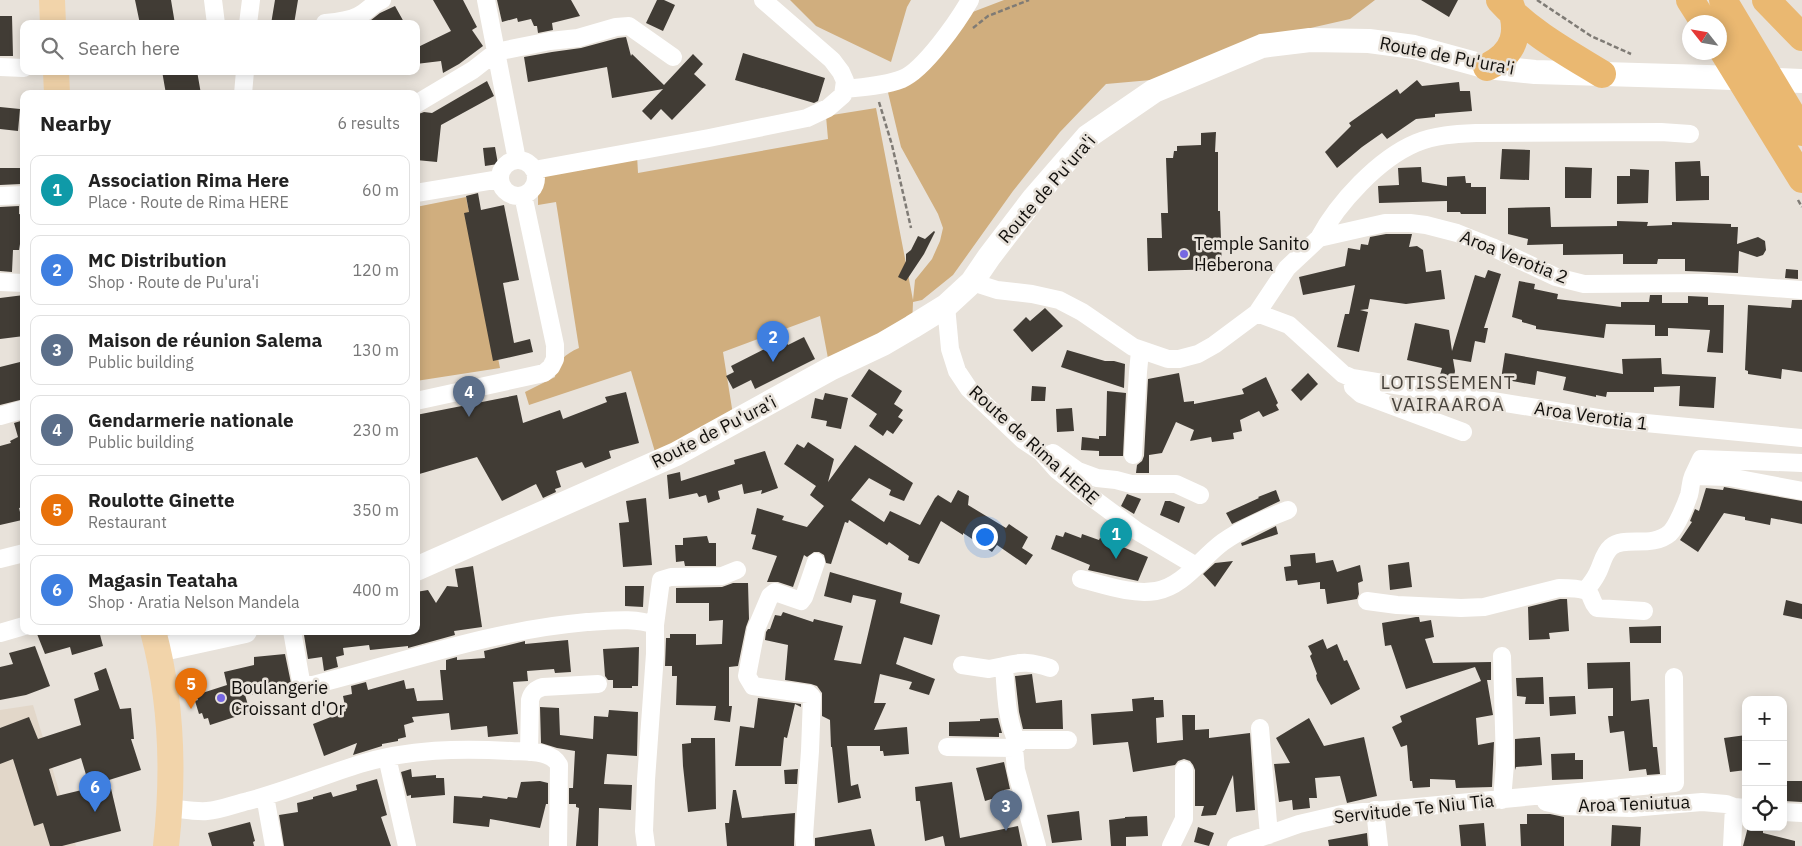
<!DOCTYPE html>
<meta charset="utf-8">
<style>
:root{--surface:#fff;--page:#f2f2f2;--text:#222;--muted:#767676;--line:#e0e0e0;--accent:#b45309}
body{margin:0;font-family:"IBM Plex Sans",sans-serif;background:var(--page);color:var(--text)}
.controls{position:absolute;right:15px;bottom:15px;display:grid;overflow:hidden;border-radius:10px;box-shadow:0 2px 12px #0003}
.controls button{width:45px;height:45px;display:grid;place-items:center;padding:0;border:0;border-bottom:1px solid var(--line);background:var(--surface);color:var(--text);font:25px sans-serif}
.compass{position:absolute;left:1682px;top:15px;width:45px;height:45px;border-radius:50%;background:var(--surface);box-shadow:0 2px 12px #0003;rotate:301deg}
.you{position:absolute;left:984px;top:536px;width:18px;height:18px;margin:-12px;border:4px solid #fff;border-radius:50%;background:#1a73e8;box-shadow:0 0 0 8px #1a73e833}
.badge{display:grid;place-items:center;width:32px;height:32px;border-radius:50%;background:var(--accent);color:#fff;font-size:16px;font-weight:700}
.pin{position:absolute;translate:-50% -41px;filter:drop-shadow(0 1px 2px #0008)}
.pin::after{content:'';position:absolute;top:26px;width:18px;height:15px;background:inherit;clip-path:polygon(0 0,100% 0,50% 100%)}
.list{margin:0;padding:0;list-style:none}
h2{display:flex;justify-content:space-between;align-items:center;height:65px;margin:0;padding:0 20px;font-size:21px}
h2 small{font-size:16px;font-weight:400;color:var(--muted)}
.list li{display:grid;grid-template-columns:32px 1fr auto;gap:15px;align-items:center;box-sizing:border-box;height:70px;margin:0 10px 10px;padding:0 10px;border:1px solid var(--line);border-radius:10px}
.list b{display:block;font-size:19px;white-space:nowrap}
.list p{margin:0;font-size:16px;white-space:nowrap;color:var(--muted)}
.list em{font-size:16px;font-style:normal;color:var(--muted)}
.icon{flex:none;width:28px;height:28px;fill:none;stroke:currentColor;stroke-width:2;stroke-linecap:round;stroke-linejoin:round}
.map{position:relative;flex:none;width:1802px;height:846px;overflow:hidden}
.search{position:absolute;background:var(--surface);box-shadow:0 2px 12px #0003;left:20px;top:20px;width:400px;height:55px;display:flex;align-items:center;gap:12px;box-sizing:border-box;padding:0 18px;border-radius:10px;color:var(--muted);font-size:19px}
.panel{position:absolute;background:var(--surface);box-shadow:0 2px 12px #0003;left:20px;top:90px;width:400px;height:545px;border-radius:10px}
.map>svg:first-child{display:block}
.built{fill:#e2d7c9}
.green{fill:#d0ae7e}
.building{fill:#413c35;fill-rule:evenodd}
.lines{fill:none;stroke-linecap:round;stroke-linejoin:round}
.path{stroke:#7f7b75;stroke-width:2.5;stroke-dasharray:5 2.5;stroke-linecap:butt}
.street{stroke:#fff;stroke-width:18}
.secondary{stroke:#fff;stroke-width:24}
.primary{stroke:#f2d4aa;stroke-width:26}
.highway{stroke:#eab871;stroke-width:28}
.poi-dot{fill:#7667e2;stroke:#e8e2da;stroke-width:2}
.labels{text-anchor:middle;stroke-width:5;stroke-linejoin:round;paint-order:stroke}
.street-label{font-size:18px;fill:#110f0c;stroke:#e8e2da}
.poi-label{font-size:18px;fill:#110f0c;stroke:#e8e2da;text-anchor:start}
.neighbourhood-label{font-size:19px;letter-spacing:1px;fill:#48433c;stroke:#e8e2da}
</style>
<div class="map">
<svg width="1802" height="846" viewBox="0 0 1802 846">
<rect width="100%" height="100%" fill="#e8e2da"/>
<path class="built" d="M33 705 76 846H0V710Z"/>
<path class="green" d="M790 0H911L907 7 891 62 816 26Z
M1004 0H1375L1350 19 1262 39 1151 80 1106 84 1060 132 1013 191 953 275 922 300 913 302 912 327 830 369 820 316 723 352 734 421 658 462 631 371 529 405 525 392 555 377C556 362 565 354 579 348L556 202 538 205V184L547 169 637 155 638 173 828 139 826 116 876 108 913 300 915 280 932 259 940 241 943 228 938 214 901 147 886 84 970 13Z
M466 197 500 368 416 381V207Z"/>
<path class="building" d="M135 0H171L175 24H140Z
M275 0H298L294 24H271Z
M433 0H463L477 27 472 30 483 46 459 64 443 73 441 61 416 64V48L451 31Z
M497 0H571L580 16 552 23 553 30 538 33 537 26H534L531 19 518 22 517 18 502 22Z
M657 0H664L675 5 663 31 646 23Z
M1421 0H1458L1449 17Z
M395 6 405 24H366L380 13Z
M0 16H12L13 56H0Z
M626 37 631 56 632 54 664 85 693 54 703 64 694 74 706 85 672 120 661 109 651 120 642 111 663 89 612 98 607 67 528 82 524 57 552 52 581 48 618 38Z
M743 53 825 78 818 101 814 103 735 80Z
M162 71H197L201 94H166Z
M1417 80 1422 86 1459 82 1460 91H1470L1472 111 1435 114V117L1416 119 1387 139 1382 133 1362 147 1337 168 1325 152 1351 126 1349 123 1397 89 1400 94Z
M487 81 494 96 441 125 437 162 416 160V115L424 112 432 113Z
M0 107 20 109 18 131 0 129Z
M1216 132 1215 152H1218V211H1220L1222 269 1148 271 1147 238H1162L1161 213H1168L1166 158H1173L1174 151H1177V146L1201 145V133Z
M495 147 498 164 485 166 483 148Z
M1502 149 1530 150 1529 180 1500 179Z
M1700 161 1701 176H1709V200L1676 201 1675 162Z
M1421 167 1422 182 1447 186V177L1465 176 1466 183H1471V187H1486V214H1461L1460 212H1447V201L1379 203 1378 186 1399 185 1398 168Z
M1565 167 1592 168 1591 198H1565Z
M0 168H21V184L0 185Z
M1630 169 1649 170 1648 203 1617 204V176H1630Z
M478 193 481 210 504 205 519 280 503 283 514 343 530 339 533 352 493 361 464 213 469 212 466 196Z
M19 206V214L23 215 22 244H20L19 250H13L12 272 0 271V207Z
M1550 207 1551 227 1617 226V221L1648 222 1647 226 1672 225V222L1731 224V227H1738L1737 244 1758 237 1765 241 1766 250 1763 255 1757 257 1739 251 1738 273 1685 271V259H1658L1657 264H1623V254L1563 255V244L1527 245 1528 239 1508 234V208Z
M934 231 935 232 924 254 906 281 898 277 906 261V254L911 250 918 236 925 239Z
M1386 234H1412L1409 247 1417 246 1423 250 1426 272 1441 270 1445 299 1406 304 1370 299 1368 309 1360 310 1368 312 1359 352 1337 347 1345 314H1349L1355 285 1303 295 1299 277 1345 266 1348 248 1360 250 1361 244 1368 245 1370 237Z
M1786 269 1798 270V279L1785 278Z
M1488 270 1501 274 1484 328H1488L1485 343 1475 341 1471 362 1453 359 1455 371 1453 384 1438 381 1442 368 1407 360 1415 323 1449 330 1452 351 1475 275 1485 278Z
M1519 281 1535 284 1534 289 1558 294 1557 299 1621 307V302H1649L1650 295H1662V303H1688V296L1708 297V305H1724L1723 353 1707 352 1710 330 1668 328V336H1655V325L1606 324 1604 338 1536 329V326L1522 322V320L1512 317Z
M24 295V336L0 339V298Z
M1792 300H1802V372L1782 369 1781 379 1748 374V371L1745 370 1748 305 1791 308Z
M1045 308 1063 326 1032 352 1013 330 1026 317 1030 321Z
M804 337 815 359 755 389 751 380 733 389 726 376 734 372 731 366 784 339 788 345Z
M1067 350 1105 361H1114L1125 364 1124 388 1061 367Z
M1505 353 1623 374 1622 359 1661 358 1662 374 1716 377 1714 408 1679 406 1680 386 1654 387V392H1607L1606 397 1596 395V397L1563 390 1566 377 1537 371 1535 385 1501 379Z
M24 361V399L0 405V367Z
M869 369 902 391 894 404 903 410 898 417 903 420 893 434 887 430 883 436 869 426 877 414 851 396Z
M1179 373 1184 402 1194 401V404L1244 394 1242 389 1266 377 1278 403 1276 405 1279 410 1263 417 1259 411 1240 420 1242 431 1233 433 1234 439 1212 442 1211 437 1190 441 1194 430 1176 422 1162 453 1149 455V473H1136L1137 465 1142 461 1144 456 1148 379Z
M1308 373 1318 384 1301 401 1291 390Z
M1032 386 1046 387 1045 401H1031Z
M1107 391 1126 393 1123 456H1099V451L1081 450 1082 437 1099 439V436H1106Z
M626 392 639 443 609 451 611 458 585 468 582 462 556 471 561 487 555 489 556 492 543 498 536 484 502 501 477 457 416 475V449L420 447 416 428V415L517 395 523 423 560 410 563 419 607 402 605 397Z
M825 393 848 398 841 429 826 426 827 421 811 418 815 398 823 400Z
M1072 408 1074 431 1057 432 1056 409Z
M24 420V507L19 508 22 520 0 525V446L11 443 10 441 18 437 14 423Z
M808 442 834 459 828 482 855 445 913 483 904 501 889 495 891 490 869 478 851 500 884 522 890 511 920 525 935 498 938 495 951 503 958 490 969 496 968 505 1006 528 1009 524 1028 537 1022 548 1033 555 1026 565 997 545 992 552 963 533V535L941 521 919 564 908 560 909 556 889 542 887 545 849 520 848 523 845 522 831 564 826 563 824 555 819 552H814L807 557 804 555 793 587 778 582H767L777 556 752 549 756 535 751 534 757 508 784 516 782 520 807 527 824 506 810 495 816 486 784 464 797 444 804 448Z
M765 451 778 488 761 494 762 490 744 494 742 484 718 491 720 499 708 503 706 495 699 497 697 493 669 499 667 475 680 472 681 481 735 464 734 460Z
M1724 487 1802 501V524L1771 518 1770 525 1745 520V517L1724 513 1698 552 1680 540 1692 522 1690 521 1695 509 1699 511 1706 488 1723 490Z
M1276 490 1280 501 1232 524 1226 513 1259 498 1258 497Z
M1127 494 1141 499 1134 514 1121 506Z
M646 498 652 565 623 567 619 523 629 522 626 501Z
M1165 501H1170L1185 507 1179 523 1160 515Z
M1276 526 1278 534 1242 546 1241 543 1244 542Z
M1065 532 1081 538 1082 534 1099 540 1100 538 1148 557 1138 581 1088 570 1090 565 1051 549 1056 535 1063 537Z
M707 536 709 543H716V566H685L684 561 676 562 675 545H683V538Z
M1315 553 1316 563 1333 560 1337 572 1360 565 1363 581 1358 583 1359 594 1357 599 1327 604 1325 589H1320V582L1298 585 1297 580 1286 581 1284 567 1291 566 1290 555Z
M1233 561 1215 587 1203 574 1215 563Z
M1409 562 1412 587 1390 590 1388 565Z
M473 566 482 627 454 631 455 635 408 648V646L370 650 369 645 343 648 344 655 336 657 338 667 324 671 322 657 308 659 304 635 327 631H416V592L428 590 436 603 447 586 458 587 455 569Z
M830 572 902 593 900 603 940 615 932 645 904 637 896 664 935 679 929 695 909 689 912 682 880 674 874 703H886L874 730 907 727 909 754 884 756 883 751H880V746H847L851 786 858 784 861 798 838 803 832 747H831L830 720 822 716V693L817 686 811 684 785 680 788 645 765 640 766 632 768 629H770L775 615 781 616 783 612 813 622 814 619 843 626 834 660 861 664 876 600 853 595 851 603 824 596Z
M733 583H748L749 619 746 627 738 666 729 667V706H732L730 722 714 720 716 706 676 705 677 676H672V666H665L666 638H670V634H696V645L722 644 723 620 709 621V603H676V588L722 587Z
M625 586H644L643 607 625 606Z
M1560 599H1567L1569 631 1549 633 1550 639 1529 640 1528 607Z
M1786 600 1802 604V619L1783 615Z
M1416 617H1419L1420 622 1431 620 1434 637 1425 639 1433 663 1491 662V680H1487L1493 715 1476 718 1478 745 1494 742 1492 787 1456 788 1455 780 1430 779V787L1413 788 1412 781H1410L1407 745 1401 747 1392 727 1402 722 1400 716 1481 681 1475 667 1406 689 1391 645 1385 646 1382 623Z
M1661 626V643H1630L1629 627Z
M44 631H99L103 646 72 655 70 647 45 654 37 634Z
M1323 639 1327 649 1337 644 1344 661 1347 660 1360 689 1331 705 1317 680 1316 675 1317 674 1310 656 1312 654 1308 646Z
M568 640 571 672 555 673 554 669 527 671 528 681 513 682 518 734 488 737 487 726 451 730 449 713 412 717 414 722 404 725 406 737 398 739V741L382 744V746L353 755 357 743 324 756 313 724 346 711 343 696 352 694 351 686 366 682 368 690 404 680 406 689 414 688 417 701 443 700 440 670H446V660L457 657V660L485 658 484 651 525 641V644Z
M35 646 50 686 26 695 0 700V667L13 664 9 653Z
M639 647 638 686H632V688H613V680H608L605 676 603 649Z
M285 654 291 683 294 690 245 695 250 712 210 725 208 718 204 719 202 713 199 714 195 701 198 700 196 695 227 685 224 672 254 665V657Z
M1630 662 1631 701 1649 699 1653 747H1657L1660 774 1647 775 1646 769 1629 771 1624 731 1610 733 1608 716H1613V688L1588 689 1587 663Z
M106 668 120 709 131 708 134 739H131L141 770 109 780 121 831 62 846H50L43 823 34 826 13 759 0 764V728L29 717 38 739 81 725 74 699 99 690 94 673ZM81 758 90 788 57 796 49 769Z
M1032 674 1036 703 1062 700 1063 729H1023L1019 712 1015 676Z
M1543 677 1544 704H1525L1526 697 1517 696 1516 678Z
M1575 696 1576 714 1550 716 1549 697Z
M1154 697V700H1163L1164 717 1156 718 1157 743 1183 740 1182 715H1195V730L1209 729V738L1250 733 1255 810 1236 812 1233 775 1216 815 1201 816 1204 806H1195V770L1193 765 1190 761 1184 759 1178 761 1175 765 1133 772 1128 742 1093 745 1091 714 1133 711 1132 699Z
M758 698 801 704V707L795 704 787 738 784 737 781 766H735L740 726 754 728Z
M540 707 559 708 560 735 593 739 594 716 608 717 609 710 638 712 637 756 607 754 604 784 632 785 631 810 599 808 598 846H576L579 808 576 807V804H569V788H573L575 751 557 748 541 743Z
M998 718 1002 733H999V737L949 736V722L980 721V719Z
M1309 718 1324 746 1364 737 1377 796 1347 803 1340 776 1315 778 1317 798H1309L1310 808 1293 810 1292 800 1279 802 1274 764 1290 763 1276 738Z
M1746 735V770L1730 772 1724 738Z
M1540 737 1542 765 1516 767 1515 770V739Z
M691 738H715L716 809 688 812 683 766 682 744 691 743Z
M1575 753V760H1583V779L1552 780 1551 754Z
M1004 762 1010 789 1004 790 1005 795 985 801 976 768Z
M411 769 412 777 436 775V778H444L445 795 411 798V795L407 796 401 772Z
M798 769 797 784H785L784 770Z
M377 779 387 815 381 817 391 846H284L279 815 298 812 297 803 313 799V797L331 792 333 797 357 790 356 785Z
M540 781 548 783V804H546L540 828 490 819 489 827 453 823 454 796 482 798 483 796 507 799 508 797 517 798 521 782Z
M1783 781H1802V802L1784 801Z
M952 782 960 838 1018 826 1022 846H945L943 836 925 841 920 801H916L915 787Z
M733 790H736L742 818 795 813 794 846H727L725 823H729Z
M1079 811 1082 840 1052 843 1047 815Z
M1527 814H1550L1564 817V846H1521L1520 824H1527Z
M1147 816 1148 836 1126 837V846H1111L1109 820 1125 818V817Z
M250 822 255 841 253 842 254 846H212L208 833Z
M1484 823 1486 846H1461L1459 825Z
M1612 825 1641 827 1640 846H1611Z
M1198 827 1214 833 1209 846 1194 842Z
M1748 827 1763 829V833L1795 841V846H1743Z
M871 829 875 846H815V838Z
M1367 833 1368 846H1329L1328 840Z"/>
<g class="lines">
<path class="path" d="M1537 0 1591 36 1631 54
M973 28 988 16 1029 0
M879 102 892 145 911 228
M1798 200 1802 207"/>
<path class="street" d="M213 0 216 24
M486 0 517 160
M325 23C336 22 348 21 358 16 367 12 372 4 382 0
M248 24 251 0
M0 67 24 68
M845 89C863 87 884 86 902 79 924 70 958 21 970 0
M243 94 245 71
M416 104 473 70 496 52 550 41 578 38 616 27 629 26 673 57
M500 178a18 18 0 1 1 36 0a18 18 0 1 1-36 0Z
M534 170 709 138 807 118 828 108 843 95 845 81 841 72 832 60 763 0
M416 193 500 179
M0 196 24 195
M1319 238C1338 203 1378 159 1416 143 1435 135 1455 134 1476 133L1661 132 1690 134
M0 282 24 283
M972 282 997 290 1032 294 1059 300 1082 312 1133 347 1168 359H1179L1198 354 1214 345 1257 313 1287 268 1319 238 1385 223H1410L1426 225 1457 233 1492 247 1556 277 1584 284 1704 283 1801 290
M946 306 950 349 957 371 969 389 1023 440 1041 452 1057 470 1083 491 1137 531 1196 566
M1257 313 1289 325 1343 374 1352 378 1604 419 1802 438
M1352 378 1353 387 1361 394 1463 432
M416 401 544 373 551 367 555 359V345L523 195
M0 416 24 409
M1053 453 1078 471 1097 478 1116 480 1131 484H1176L1200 495
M1133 455 1138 372 1140 351
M1693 476 1701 459 1802 463
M0 559 24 553
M1081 579C1105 585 1131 595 1156 591 1184 586 1201 558 1223 542 1243 528 1265 519 1288 510
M1586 590C1590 585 1594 580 1597 574 1602 565 1603 554 1611 547 1625 535 1651 549 1670 533 1677 526 1686 504 1689 495 1691 488 1690 483 1693 476L1729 477 1802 491
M1367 601 1397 605 1461 608 1484 607 1559 588C1565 588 1586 588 1589 593 1593 599 1591 601 1597 608L1644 611
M655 625 661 580 671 577 722 576 737 570
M292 631 301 681 306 685H313C404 662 493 630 587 622 609 621 634 617 655 625V654L646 780 644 831 646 846
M0 633 24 626
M962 665 989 669 1004 666
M1260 728 1269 835
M1018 744C1006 720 1006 692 1004 666 1022 661 1032 662 1050 668
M947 747 1014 748 1020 740H1068
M1014 748 1016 770 1037 846
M529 752 530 700C532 692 536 689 543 687L598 684
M387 757 407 846
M265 796 274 846
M1502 800 1505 764 1502 656
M1546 802 1563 806 1631 808 1702 802 1726 804 1734 807
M169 808C181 809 195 812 207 811 221 810 235 804 248 801 286 791 322 776 360 764 409 749 460 748 511 751 526 752 551 750 559 765L558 846
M1375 810 1379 846
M1783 812 1802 813
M805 846 804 836 810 751 812 697 809 694 753 686 747 676 756 629 770 596 775 592 801 601 804 597 816 562
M1171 846 1184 819V770
M1236 846 1299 824 1342 814 1675 783 1674 677
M1732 846 1734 807 1746 808"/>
<path class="secondary" d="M416 569 676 454 830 369 883 344 912 327 946 306 972 282 989 257 1034 198 1087 137 1154 91 1262 46 1310 40 1369 41 1414 47 1487 67 1535 72 1707 77 1802 81
M158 650 245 631"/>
<path class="primary" d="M52 0 53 24
M56 71 57 94
M153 631C172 701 174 775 166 846"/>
<path class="highway" d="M1500 0C1529 32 1566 52 1602 74
M1690 0 1704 22
M1723 0 1802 132
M1766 0 1802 37
M1720 46 1802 179
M1487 67C1516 53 1521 31 1509 2"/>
</g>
<g class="poi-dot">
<circle cx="1184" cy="254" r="5"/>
<circle cx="221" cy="698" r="5"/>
</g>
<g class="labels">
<g class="street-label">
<text transform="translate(1447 56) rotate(11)" y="6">Route de Pu'ura'i</text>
<text transform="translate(1047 189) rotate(-49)" y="6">Route de Pu'ura'i</text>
<text transform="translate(1514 257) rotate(22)" y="6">Aroa Verotia 2</text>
<text transform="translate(1591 416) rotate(8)" y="6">Aroa Verotia 1</text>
<text transform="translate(714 432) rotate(-27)" y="6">Route de Pu'ura'i</text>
<text transform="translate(1034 445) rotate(42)" y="6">Route de Rima HERE</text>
<text transform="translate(1634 804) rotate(-2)" y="6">Aroa Teniutua</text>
<text transform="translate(1414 809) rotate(-6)" y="6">Servitude Te Niu Tia</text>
</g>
<g class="poi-label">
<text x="1194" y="250">Temple Sanito<tspan x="1194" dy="21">Heberona</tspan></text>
<text x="231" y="694">Boulangerie<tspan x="231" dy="21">Croissant d'Or</tspan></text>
</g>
<g class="neighbourhood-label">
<text x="1448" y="389">LOTISSEMENT<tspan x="1448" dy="22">VAIRAAROA</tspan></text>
</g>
</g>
</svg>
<div class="controls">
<button>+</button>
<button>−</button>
<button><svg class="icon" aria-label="locate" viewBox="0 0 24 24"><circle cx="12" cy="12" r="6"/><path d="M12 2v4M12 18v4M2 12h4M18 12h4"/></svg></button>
</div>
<svg class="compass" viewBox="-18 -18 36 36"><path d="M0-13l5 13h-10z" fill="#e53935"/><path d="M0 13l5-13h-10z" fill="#767676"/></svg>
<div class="you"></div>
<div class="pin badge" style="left:1116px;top:559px;background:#0f9aa8">1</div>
<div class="pin badge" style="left:773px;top:362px;background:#3f7fe0">2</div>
<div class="pin badge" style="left:1006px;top:831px;background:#5c6f8a">3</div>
<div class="pin badge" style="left:469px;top:417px;background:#5c6f8a">4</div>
<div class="pin badge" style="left:191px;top:709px;background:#e8710a">5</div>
<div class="pin badge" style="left:95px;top:812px;background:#3f7fe0">6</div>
<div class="search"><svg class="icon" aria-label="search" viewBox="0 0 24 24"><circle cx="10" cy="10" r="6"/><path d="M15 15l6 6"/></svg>Search here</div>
<section class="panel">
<h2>Nearby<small>6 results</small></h2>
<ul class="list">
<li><span class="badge" style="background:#0f9aa8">1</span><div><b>Association Rima Here</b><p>Place · Route de Rima HERE</p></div><em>60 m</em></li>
<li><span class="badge" style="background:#3f7fe0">2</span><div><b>MC Distribution</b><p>Shop · Route de Pu'ura'i</p></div><em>120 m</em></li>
<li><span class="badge" style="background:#5c6f8a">3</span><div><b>Maison de réunion Salema</b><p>Public building</p></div><em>130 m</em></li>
<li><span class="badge" style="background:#5c6f8a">4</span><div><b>Gendarmerie nationale</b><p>Public building</p></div><em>230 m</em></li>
<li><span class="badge" style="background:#e8710a">5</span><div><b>Roulotte Ginette</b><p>Restaurant</p></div><em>350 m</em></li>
<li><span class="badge" style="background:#3f7fe0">6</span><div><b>Magasin Teataha</b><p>Shop · Aratia Nelson Mandela</p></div><em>400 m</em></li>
</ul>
</section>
</div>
